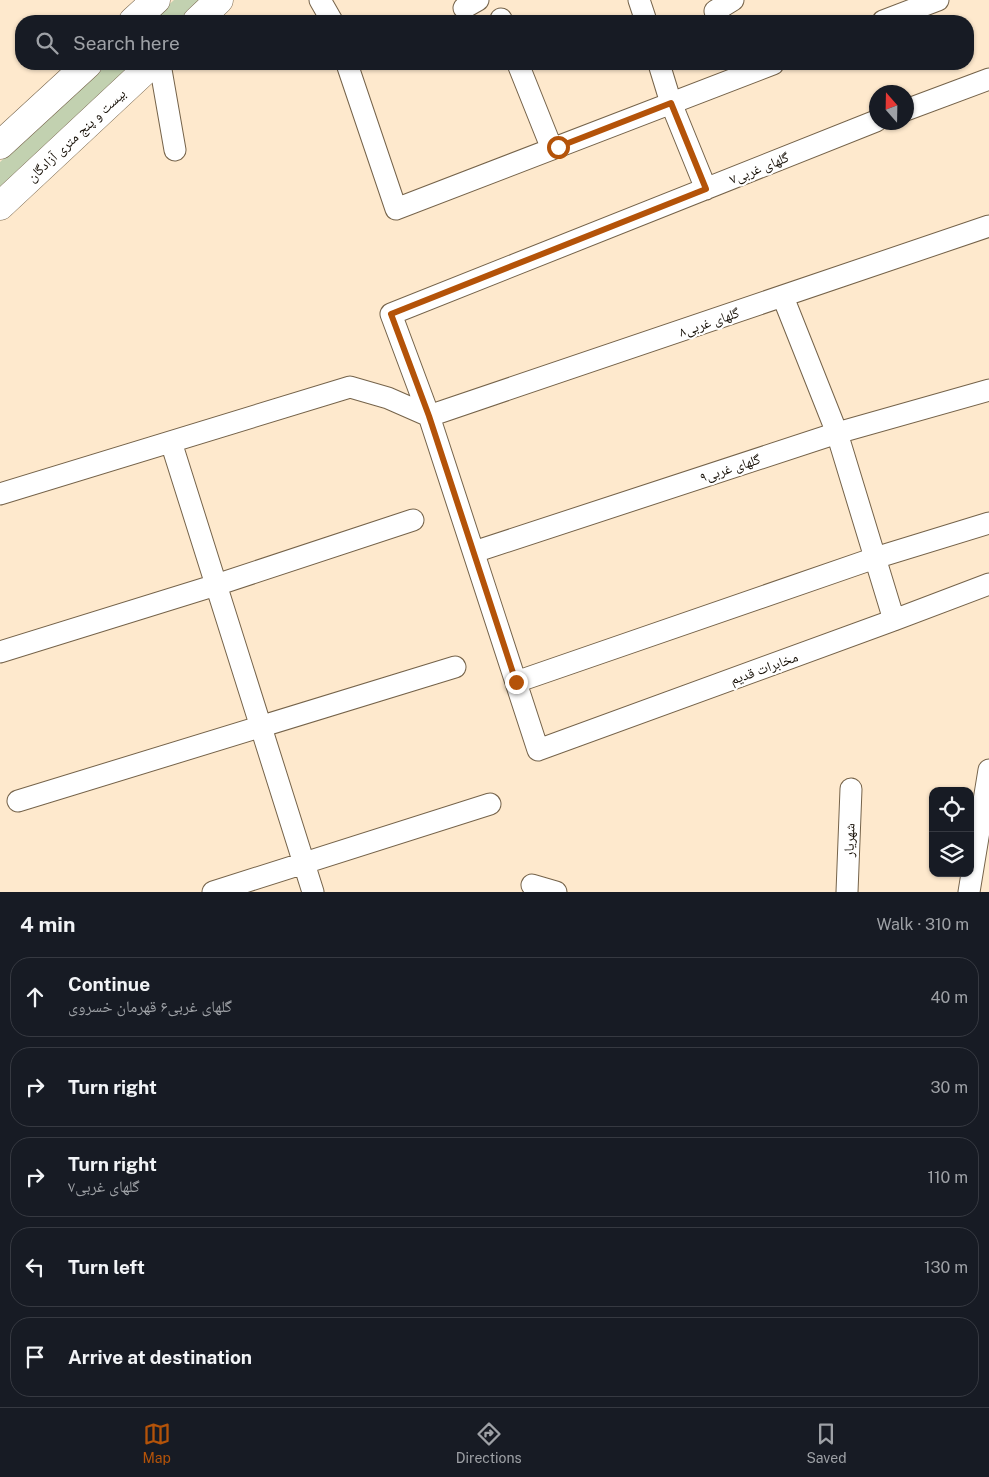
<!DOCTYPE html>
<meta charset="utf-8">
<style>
:root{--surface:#171b24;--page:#20242c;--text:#f1f3f6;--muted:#9ea1a6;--line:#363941;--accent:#b45309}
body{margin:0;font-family:"Public Sans","Noto Naskh Arabic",sans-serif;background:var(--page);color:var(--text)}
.controls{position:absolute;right:15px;bottom:15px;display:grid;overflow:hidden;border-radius:10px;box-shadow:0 1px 4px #0004}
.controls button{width:45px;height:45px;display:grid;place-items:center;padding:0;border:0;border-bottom:1px solid var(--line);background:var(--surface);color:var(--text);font:25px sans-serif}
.compass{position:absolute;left:869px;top:85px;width:45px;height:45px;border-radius:50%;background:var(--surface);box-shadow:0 1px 4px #0004;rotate:340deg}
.stop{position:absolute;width:15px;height:15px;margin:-11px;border:4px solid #b45309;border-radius:50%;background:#fff}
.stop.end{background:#b45309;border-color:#fff;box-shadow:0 1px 5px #0008}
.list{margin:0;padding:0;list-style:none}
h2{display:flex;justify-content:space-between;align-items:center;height:65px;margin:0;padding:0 20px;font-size:21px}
h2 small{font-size:16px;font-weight:400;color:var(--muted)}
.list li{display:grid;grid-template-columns:32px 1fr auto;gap:15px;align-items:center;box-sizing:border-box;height:80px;margin:0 10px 10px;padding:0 10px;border:1px solid var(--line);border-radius:20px}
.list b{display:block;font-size:19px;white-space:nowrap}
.list p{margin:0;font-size:16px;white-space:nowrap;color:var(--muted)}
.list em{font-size:16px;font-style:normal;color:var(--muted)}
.icon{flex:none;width:28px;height:28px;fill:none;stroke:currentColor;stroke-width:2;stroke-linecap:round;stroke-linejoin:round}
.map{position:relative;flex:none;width:989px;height:892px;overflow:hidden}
.search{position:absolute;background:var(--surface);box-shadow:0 1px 4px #0004;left:15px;right:15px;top:15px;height:55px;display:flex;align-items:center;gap:12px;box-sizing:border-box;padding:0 18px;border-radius:20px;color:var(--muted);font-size:19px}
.sheet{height:515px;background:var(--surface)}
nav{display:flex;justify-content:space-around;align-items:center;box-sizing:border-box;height:70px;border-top:1px solid var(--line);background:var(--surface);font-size:14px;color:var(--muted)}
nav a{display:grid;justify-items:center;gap:2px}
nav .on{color:var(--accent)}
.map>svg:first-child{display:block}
.green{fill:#c2d1b0}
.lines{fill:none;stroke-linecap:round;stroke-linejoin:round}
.street-casing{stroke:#75634a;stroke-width:23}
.secondary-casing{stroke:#75634a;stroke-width:29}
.street{stroke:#fff;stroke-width:21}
.secondary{stroke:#fff;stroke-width:28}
.route{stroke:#b45309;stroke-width:6}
.labels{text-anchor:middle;stroke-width:4.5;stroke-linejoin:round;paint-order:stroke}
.street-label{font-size:14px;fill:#150e05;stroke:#fff}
</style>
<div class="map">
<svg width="989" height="892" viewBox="0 0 989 892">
<rect width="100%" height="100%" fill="#fee9cd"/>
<path class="green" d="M174 0H205L182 21H151Z
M106 64H136L0 194V162Z"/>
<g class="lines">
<defs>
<path id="street" d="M320 0 332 21
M639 0 646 21
M464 8 478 0
M501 19 502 21
M718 21 715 11 733 0
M883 21 938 0
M160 64 175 150
M347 64 396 209 773 64
M518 64 552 149
M659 64 671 103 706 189
M906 110 989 79
M876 121 391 314 429 416 538 750 894 620 989 584
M783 297 837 433 894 620
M429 416 989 226
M171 442 313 892
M0 494 350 387 388 398 429 416
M474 552 837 433 989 390
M0 652 216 585 413 520
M516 682 875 558 989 523
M18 801 455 667
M532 885 556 892
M213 892 490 804
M847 892 851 789
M969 892 989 770"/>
<path id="secondary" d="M133 21 156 0
M197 21 219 0
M0 145 88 64
M0 206 152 64"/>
</defs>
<use href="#street" class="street-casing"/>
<use href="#secondary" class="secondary-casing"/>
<use href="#street" class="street"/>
<use href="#secondary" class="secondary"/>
</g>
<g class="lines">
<path class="route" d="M516 682 429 416 391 314 706 189 671 103 558 147"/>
</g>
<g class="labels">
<g class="street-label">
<text transform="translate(76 135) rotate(-43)" y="5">بیست و پنج متری آزادگان</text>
<text transform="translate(759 168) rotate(-22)" y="5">گلهای غربی۷</text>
<text transform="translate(709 322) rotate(-19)" y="5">گلهای غربی۸</text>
<text transform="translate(730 468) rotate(-18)" y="5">گلهای غربی۹</text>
<text transform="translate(764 668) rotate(-20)" y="5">مخابرات قدیم</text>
<text transform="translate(849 840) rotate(-88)" y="5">شهریار</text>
</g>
</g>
</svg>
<div class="controls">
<button><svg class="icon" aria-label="locate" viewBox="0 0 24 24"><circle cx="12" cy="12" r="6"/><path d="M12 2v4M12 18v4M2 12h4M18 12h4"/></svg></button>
<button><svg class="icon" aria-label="layers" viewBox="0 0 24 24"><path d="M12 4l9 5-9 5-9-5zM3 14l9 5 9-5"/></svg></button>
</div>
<svg class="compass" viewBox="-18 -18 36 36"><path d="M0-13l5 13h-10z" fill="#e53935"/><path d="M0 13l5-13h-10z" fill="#9ea1a6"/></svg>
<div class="stop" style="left:558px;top:147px"></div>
<div class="stop end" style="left:516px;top:682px"></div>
<div class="search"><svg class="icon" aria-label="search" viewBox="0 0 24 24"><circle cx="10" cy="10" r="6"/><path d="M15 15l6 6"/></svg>Search here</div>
</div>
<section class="sheet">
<h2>4 min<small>Walk · 310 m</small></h2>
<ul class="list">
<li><svg class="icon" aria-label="ahead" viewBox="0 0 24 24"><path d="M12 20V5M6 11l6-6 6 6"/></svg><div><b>Continue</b><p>گلهای غربی۶ قهرمان خسروی</p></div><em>40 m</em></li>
<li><svg class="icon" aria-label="right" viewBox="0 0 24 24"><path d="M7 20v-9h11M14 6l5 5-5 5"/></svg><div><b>Turn right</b></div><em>30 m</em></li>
<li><svg class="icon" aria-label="right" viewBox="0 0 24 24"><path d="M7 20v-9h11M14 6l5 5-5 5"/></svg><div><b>Turn right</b><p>گلهای غربی۷</p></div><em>110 m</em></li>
<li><svg class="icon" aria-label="left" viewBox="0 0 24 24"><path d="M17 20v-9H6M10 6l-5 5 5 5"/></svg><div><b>Turn left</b></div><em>130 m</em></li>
<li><svg class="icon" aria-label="arrive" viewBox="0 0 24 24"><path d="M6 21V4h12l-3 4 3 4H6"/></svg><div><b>Arrive at destination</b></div></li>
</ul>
</section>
<nav>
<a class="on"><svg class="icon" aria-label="map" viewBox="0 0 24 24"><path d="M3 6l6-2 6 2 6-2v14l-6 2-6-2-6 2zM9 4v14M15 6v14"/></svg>Map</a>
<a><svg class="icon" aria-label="directions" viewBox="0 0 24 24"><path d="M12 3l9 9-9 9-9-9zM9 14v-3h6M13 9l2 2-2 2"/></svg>Directions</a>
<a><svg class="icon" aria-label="saved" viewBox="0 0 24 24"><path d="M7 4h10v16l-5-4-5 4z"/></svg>Saved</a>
</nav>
